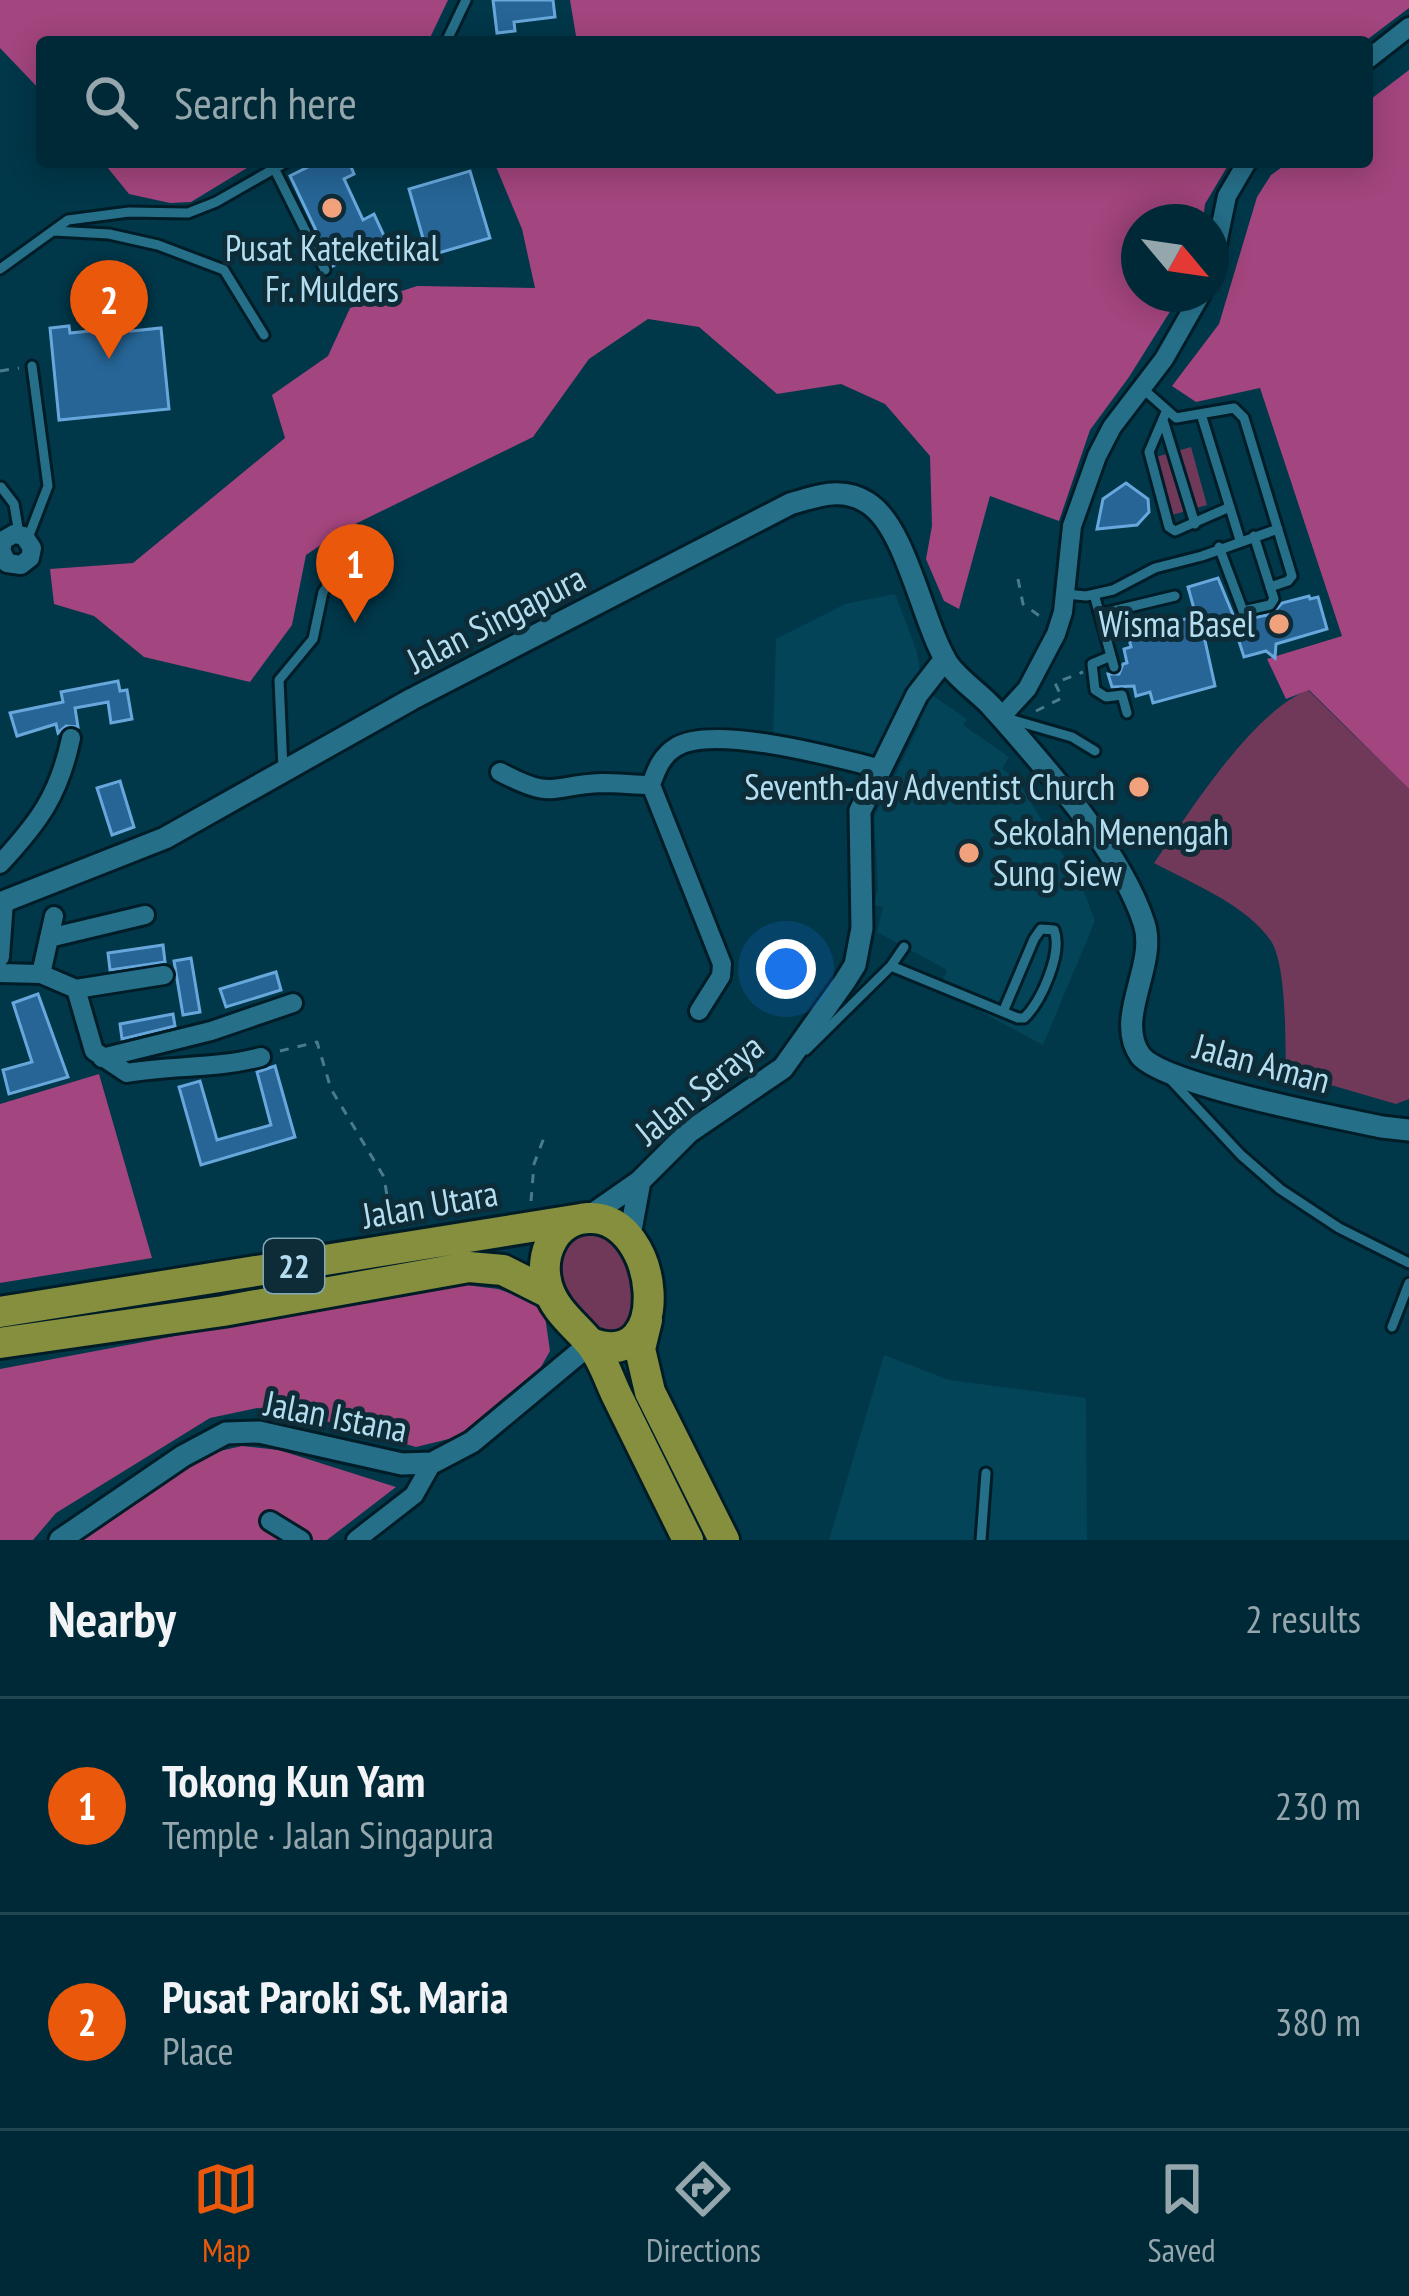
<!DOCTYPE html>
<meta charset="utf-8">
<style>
:root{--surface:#002937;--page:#0a313f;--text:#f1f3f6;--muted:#95a6ad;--line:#224552;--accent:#ea580c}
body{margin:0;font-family:"PT Sans Narrow",sans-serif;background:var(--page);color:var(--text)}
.compass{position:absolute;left:1121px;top:204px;width:108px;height:108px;border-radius:50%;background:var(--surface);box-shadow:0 6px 30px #0003;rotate:119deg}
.you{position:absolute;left:786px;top:969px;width:42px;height:42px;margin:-30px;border:9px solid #fff;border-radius:50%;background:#1a73e8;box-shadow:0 0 0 18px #1a73e833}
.badge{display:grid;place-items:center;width:78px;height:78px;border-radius:50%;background:var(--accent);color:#fff;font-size:39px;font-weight:700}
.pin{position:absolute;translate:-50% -99px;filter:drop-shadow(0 3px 6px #0008)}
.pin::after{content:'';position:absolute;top:63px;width:42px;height:36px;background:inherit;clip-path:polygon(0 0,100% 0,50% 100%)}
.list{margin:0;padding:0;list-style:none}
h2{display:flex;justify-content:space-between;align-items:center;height:156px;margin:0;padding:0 48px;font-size:51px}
h2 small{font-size:39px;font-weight:400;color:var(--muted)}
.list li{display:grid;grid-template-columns:78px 1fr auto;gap:36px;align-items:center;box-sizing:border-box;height:216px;padding:0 48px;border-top:3px solid var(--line)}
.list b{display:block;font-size:45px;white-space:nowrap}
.list p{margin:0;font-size:39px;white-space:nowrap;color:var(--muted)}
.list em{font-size:39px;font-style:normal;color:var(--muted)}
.icon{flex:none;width:66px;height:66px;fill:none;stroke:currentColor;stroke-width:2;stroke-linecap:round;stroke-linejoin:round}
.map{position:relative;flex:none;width:1409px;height:1540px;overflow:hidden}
.search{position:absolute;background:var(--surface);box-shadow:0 6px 30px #0003;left:36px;right:36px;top:36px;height:132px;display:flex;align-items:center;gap:30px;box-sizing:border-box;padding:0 42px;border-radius:12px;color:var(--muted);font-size:45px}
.sheet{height:588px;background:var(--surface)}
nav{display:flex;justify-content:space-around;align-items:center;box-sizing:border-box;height:168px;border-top:3px solid var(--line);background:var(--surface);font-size:33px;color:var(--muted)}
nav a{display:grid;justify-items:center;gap:6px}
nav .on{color:var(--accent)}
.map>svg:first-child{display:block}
.built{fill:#044458}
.green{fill:#713959}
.forest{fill:#a3457e}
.building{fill:#266596;stroke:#68a7dc;stroke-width:3}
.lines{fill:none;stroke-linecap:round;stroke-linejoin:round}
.service-casing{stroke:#001d27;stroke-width:15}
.minor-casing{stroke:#001d27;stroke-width:24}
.tertiary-casing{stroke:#001d27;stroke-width:27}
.trunk-casing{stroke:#001d27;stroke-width:36}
.path{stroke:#4a7b8d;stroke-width:3;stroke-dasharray:9 9;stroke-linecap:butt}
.service{stroke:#266f89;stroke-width:9}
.minor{stroke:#266f89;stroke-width:18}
.tertiary{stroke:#266f89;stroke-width:21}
.trunk{stroke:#868f3e;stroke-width:30}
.poi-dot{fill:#f1a17c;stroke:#0e2c37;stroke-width:4.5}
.labels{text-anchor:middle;stroke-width:10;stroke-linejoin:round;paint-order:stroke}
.shield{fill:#0e2c37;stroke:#82a9b8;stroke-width:3}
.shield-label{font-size:33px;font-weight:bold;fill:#b4def0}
.poi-label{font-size:36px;fill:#b4def0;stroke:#0e2c37;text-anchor:end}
.street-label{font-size:36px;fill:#b4def0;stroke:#0e2c37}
</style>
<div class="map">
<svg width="1409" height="1540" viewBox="0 0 1409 1540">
<rect width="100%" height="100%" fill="#003749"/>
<path class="built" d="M895 594 917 652 920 674 881 751 872 756 773 739 776 639 845 604Z
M932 695 967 719 963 725 1009 757 1002 769 1017 780 1081 884 1095 921 1043 1045 939 989 947 970 877 932 883 907 874 905 878 888 874 817 920 724 915 720Z
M884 1355 949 1380 1086 1398 1087 1540H829Z"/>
<path class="green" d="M1191 447 1207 505 1172 515 1156 457Z
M1308 690 1409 789V1099L1396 1104 1286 1072C1285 1040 1287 967 1271 941 1247 905 1191 883 1154 863 1190 812 1251 713 1308 690Z
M592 1228C632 1249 640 1281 636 1323L610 1335C572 1317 551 1281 565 1240Z"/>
<path class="forest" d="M0 0H448L428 42H42V92L0 48Z
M570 0H1409V8L1364 42H577Z
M1409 70V789L1309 690 1286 699 1267 659 1342 636 1260 388 1196 402 1172 386 1219 324 1257 197 1271 175 1289 162H1367V102Z
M103 162H257L191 202 170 203 129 194Z
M494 162H1230L1205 204 1203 222H1139V294H1181L1129 377 1090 430 1059 521 990 496 959 609 944 601 926 559 932 526 930 456 885 404 841 384 777 394 699 327 648 319 589 359 533 437 343 530 306 555 292 625 250 682 144 657 94 616 54 604 50 569 133 563 285 438 272 395 328 356 350 308 417 286 535 288 522 229Z
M99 1074 152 1258 0 1283V1104Z
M466 1285 498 1289 532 1301 545 1316 550 1351 541 1367 457 1437 416 1447 301 1414 257 1408 210 1418 56 1513 33 1540H0V1369L440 1286Z
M242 1446 279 1450 396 1487 327 1540H80L90 1529 211 1453Z"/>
<path class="building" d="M493 0H553L555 17 514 22 515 31 497 33Z
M318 162H349L354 174 344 179 363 220 374 214 386 240 333 266 290 176Z
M470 171 490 238 428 256 409 189Z
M129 319 131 331 161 328 169 409 59 420 50 328 69 326 70 333 109 329 108 321Z
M1126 483 1148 499 1149 512 1137 525 1097 529 1103 499Z
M1218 578 1234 617 1244 620 1272 614 1282 603 1309 596 1310 599 1318 597 1327 629 1276 644 1275 658 1266 651 1244 657 1232 619 1202 627 1215 686 1153 703 1150 692 1136 696 1134 686 1112 687 1108 674H1119L1123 664 1127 663 1124 649 1131 647 1128 635 1196 616 1188 587Z
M118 681 120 691 127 690 132 719 111 723 108 702 75 708 78 727 66 726 58 733 56 724 17 736 10 713 63 702 61 692Z
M120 781 134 827 112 835 97 788Z
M163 945 165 962 110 970 108 953Z
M191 958 200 1012 183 1015 174 961Z
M276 972 281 990 226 1007 220 989Z
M38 994 68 1077 9 1094 3 1070 32 1062 13 1003Z
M173 1014 175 1026 122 1039 120 1024Z
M275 1066 295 1137 201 1165 179 1087 200 1081 217 1140 271 1125 257 1072Z"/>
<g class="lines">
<defs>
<path id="service" d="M446 42 466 0
M275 170 325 270
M54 231 109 234 158 245 224 270 264 335
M0 269 68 220 129 212 188 213 216 202 286 162
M1142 388 1176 418 1234 408 1244 418 1292 576 1288 581 1270 587
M1166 412 1149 452 1169 527 1175 531 1230 507
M1201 414 1240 540
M1163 420 1195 524
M1 487 14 504 19 534
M28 538 48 486 32 366
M1219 547 1243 611 1270 605 1274 599 1254 536
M1066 594 1086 596 1113 590 1155 568 1202 556 1278 529
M1094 594 1114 667
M1100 614 1175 596
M1111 656 1092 664 1095 690 1106 697 1122 695
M1122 695 1127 713
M1006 718 1072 737 1095 751
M283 769 279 680 313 639 323 592 332 579
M891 966 1018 1018H1024C1041 1002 1063 953 1054 930L1041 929 1034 939 1003 1012
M806 1050 891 966 904 947
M1170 1079 1241 1155 1280 1189 1339 1228 1409 1263
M1392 1327 1409 1283
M981 1540 986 1473"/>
<path id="minor" d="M1367 60 1409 27
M1211 273 1227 196 1247 162
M0 542 14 534 24 536 32 548 30 558 21 565 7 563 1 550 3 542
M1001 717 1027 689 1056 634 1063 612 1072 526 1097 456 1112 427 1164 359 1201 294
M500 772C555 801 549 785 602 783 619 783 635 785 651 785
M0 864C39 822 59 795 71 738
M49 938 145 915
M0 957 4 901
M0 973 41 974 76 989 94 1051 127 1073C173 1065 216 1069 261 1057
M41 974 54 916
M76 989 164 975
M699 1011 721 976 722 964 651 785C656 770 662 755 676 747 713 724 835 757 878 768
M102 1058 211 1031 293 1003
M270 1521 301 1540
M356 1540 414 1495 432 1463"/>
<path id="tertiary" d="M0 903 165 838 412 699 790 504C816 496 843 486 868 503 907 528 922 623 948 664 960 681 980 693 993 708 1044 766 1120 849 1144 923 1158 965 1114 1017 1140 1055 1161 1084 1339 1118 1382 1127L1409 1130
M587 1218 640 1181 689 1132 783 1068 845 981 855 965 862 928 860 811 917 695 945 659
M629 1241 640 1181
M60 1540 183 1456 226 1433 259 1432 402 1464 432 1463 472 1442 591 1343"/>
<path id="trunk" d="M0 1312 587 1218
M647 1320 640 1349 650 1392 724 1540
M0 1343 223 1311 469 1267 503 1270 549 1293
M591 1343C676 1375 660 1215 589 1218 554 1219 539 1255 547 1285 554 1310 574 1324 590 1343 603 1358 610 1383 619 1400 642 1447 665 1493 688 1540"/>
</defs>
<use href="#service" class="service-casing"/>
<use href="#minor" class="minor-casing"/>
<use href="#tertiary" class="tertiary-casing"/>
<use href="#trunk" class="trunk-casing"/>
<path class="path" d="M0 371 19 368
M1018 579 1023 604 1041 617
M1036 711 1062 698 1055 683 1083 672
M280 1051 317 1042 331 1089 384 1177 392 1228
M531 1201 534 1164 545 1135"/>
<use href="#service" class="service"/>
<use href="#minor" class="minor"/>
<use href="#tertiary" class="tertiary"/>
<use href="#trunk" class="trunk"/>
</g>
<g class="poi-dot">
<circle cx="332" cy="208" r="12"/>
<circle cx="1279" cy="624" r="12"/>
<circle cx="1139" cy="787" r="12"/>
<circle cx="969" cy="853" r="12"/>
</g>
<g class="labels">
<rect class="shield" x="264" y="1239" width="60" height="54" rx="9"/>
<g class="shield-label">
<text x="294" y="1278">22</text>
</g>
<g class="poi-label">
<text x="332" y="261" text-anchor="middle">Pusat Kateketikal<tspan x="332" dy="41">Fr. Mulders</tspan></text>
<text x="1255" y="637">Wisma Basel</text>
<text x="1115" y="800">Seventh-day Adventist Church</text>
<text x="993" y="845" text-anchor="start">Sekolah Menengah<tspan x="993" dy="41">Sung Siew</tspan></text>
</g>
<g class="street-label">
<text transform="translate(496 619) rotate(-27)" y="13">Jalan Singapura</text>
<text transform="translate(1262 1063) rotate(15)" y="13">Jalan Aman</text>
<text transform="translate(699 1089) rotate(-39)" y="13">Jalan Seraya</text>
<text transform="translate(430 1204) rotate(-10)" y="13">Jalan Utara</text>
<text transform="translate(336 1416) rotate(11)" y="13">Jalan Istana</text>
</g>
</g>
</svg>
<svg class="compass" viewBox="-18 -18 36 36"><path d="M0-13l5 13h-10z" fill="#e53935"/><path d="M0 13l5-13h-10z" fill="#95a6ad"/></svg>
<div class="you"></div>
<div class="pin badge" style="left:355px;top:623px">1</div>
<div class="pin badge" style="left:109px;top:359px">2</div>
<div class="search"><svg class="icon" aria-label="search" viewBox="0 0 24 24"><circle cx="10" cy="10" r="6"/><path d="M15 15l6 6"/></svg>Search here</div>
</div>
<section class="sheet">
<h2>Nearby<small>2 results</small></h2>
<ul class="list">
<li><span class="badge">1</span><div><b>Tokong Kun Yam</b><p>Temple · Jalan Singapura</p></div><em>230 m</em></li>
<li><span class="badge">2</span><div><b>Pusat Paroki St. Maria</b><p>Place</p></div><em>380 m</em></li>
</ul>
</section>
<nav>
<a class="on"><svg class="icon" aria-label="map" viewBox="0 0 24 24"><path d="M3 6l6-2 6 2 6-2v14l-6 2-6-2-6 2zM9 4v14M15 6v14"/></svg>Map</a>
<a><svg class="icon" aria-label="directions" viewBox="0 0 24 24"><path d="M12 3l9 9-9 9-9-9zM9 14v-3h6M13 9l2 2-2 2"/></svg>Directions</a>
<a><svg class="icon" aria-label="saved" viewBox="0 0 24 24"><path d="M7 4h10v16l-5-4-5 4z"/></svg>Saved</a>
</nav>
